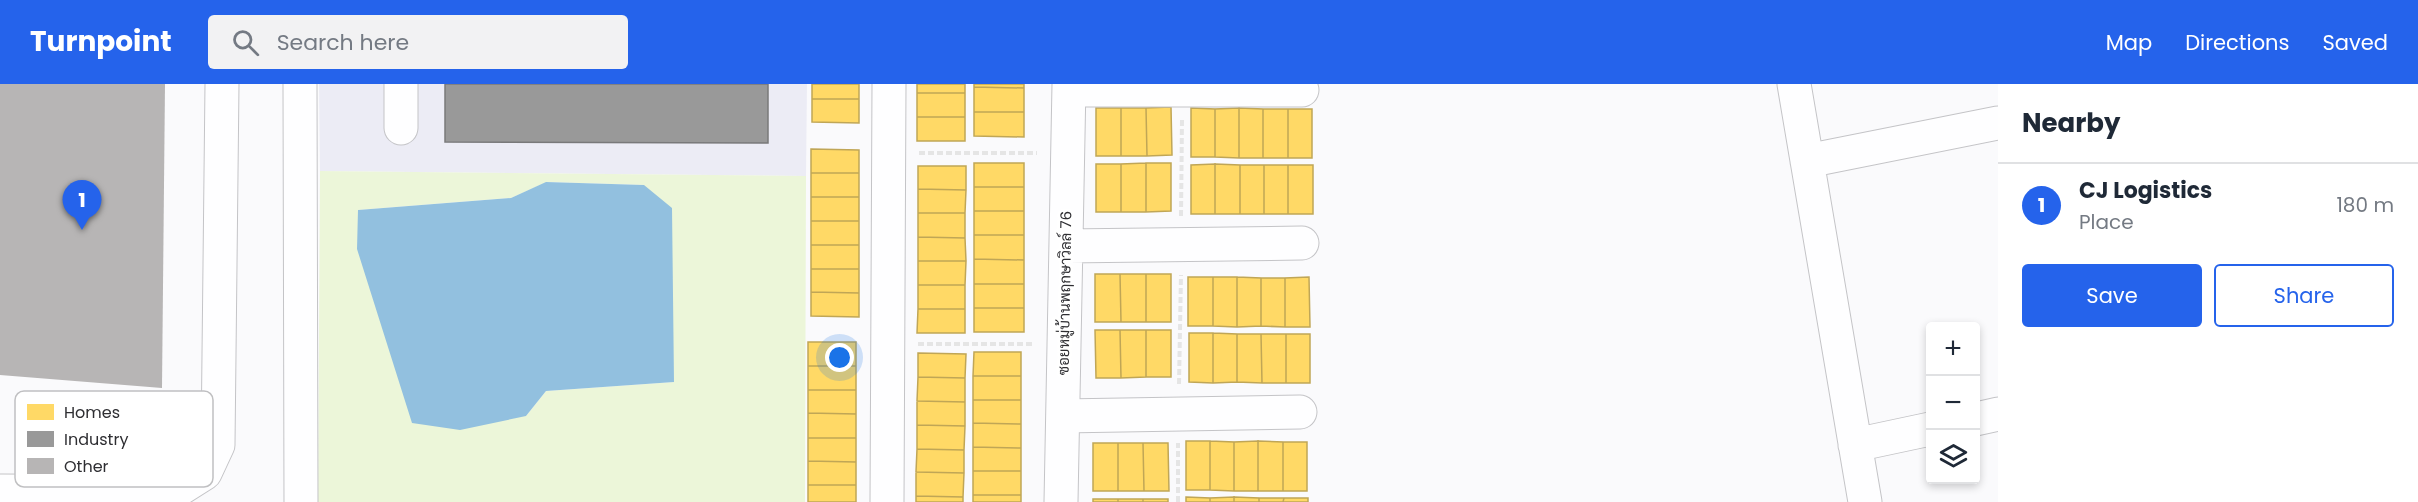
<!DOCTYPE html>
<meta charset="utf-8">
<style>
:root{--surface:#fff;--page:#f2f2f3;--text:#1f2937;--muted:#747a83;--line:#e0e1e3;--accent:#2563eb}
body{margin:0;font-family:Poppins,Sarabun,sans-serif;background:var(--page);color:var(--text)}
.controls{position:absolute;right:18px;bottom:18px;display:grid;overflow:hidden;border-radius:6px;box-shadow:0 3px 9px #0003}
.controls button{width:54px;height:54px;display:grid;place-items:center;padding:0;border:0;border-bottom:2px solid var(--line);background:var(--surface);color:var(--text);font:30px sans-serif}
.you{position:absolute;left:840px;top:274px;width:21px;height:21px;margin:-15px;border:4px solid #fff;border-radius:50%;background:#1a73e8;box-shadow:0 0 0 9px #1a73e833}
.badge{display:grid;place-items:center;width:39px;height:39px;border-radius:50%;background:var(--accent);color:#fff;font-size:20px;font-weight:700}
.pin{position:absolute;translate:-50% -50px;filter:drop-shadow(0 2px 3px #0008)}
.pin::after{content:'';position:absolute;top:32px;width:21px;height:18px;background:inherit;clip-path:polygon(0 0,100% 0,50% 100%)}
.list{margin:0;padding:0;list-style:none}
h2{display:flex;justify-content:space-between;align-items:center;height:78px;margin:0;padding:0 24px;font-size:26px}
h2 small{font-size:20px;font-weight:400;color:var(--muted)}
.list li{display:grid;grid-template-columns:39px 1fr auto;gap:18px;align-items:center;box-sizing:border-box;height:84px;padding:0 24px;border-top:2px solid var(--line)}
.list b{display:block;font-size:22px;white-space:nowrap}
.list p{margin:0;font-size:20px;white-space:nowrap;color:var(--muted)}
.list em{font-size:20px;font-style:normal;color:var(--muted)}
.actions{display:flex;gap:12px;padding:18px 24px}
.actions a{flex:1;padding:14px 0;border:2px solid var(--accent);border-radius:6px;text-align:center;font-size:21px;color:var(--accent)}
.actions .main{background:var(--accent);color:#fff}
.icon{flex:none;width:33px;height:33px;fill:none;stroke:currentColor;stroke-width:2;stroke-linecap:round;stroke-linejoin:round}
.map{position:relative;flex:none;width:1998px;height:418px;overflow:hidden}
header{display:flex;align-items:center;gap:36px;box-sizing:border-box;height:84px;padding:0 30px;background:var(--accent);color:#fff}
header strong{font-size:28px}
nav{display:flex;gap:33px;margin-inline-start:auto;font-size:21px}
.search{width:420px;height:54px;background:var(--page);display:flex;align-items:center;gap:15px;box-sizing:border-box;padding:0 21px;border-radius:6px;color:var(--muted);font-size:22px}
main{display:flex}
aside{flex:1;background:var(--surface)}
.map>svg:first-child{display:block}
.built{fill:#ececf5}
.green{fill:#ecf6d9;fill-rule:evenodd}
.water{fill:#92c0df}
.homes{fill:#ffd966;stroke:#c0a656;stroke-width:1.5}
.industry{fill:#999;stroke:#79797a;stroke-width:1.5}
.building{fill:#b7b5b5}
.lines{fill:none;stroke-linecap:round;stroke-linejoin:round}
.minor-casing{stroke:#c4c4c7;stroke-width:35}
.path{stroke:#e5e5e5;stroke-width:4;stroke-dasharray:6 3;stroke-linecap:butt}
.minor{stroke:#fefeff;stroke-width:33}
.labels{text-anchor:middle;stroke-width:6;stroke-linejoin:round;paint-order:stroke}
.street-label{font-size:15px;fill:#2e2e32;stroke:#fff}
.key{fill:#fff;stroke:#c0c0c2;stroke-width:1.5}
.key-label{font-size:16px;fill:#2e2e32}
</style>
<header>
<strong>Turnpoint</strong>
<div class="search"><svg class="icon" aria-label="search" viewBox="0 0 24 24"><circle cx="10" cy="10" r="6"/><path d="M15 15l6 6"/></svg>Search here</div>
<nav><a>Map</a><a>Directions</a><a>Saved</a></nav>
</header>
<main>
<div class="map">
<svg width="1998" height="418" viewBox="0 0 1998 418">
<rect width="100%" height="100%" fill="#fafafc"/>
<path class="built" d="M319 0H807L806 92 320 87Z"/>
<path class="green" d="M320 87 806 92 805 418H318ZM547 98 644 101 674 298 546 307 526 332 358 126 511 114Z"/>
<path class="water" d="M546 98 644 101 672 124 674 298 546 307 526 332 460 346 412 339 357 165 358 126 511 114Z"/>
<path class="homes" d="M812 0H859V15H812Z
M917 0H965V9H917Z
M974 0H1024V4L974 3Z
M974 3 1024 4V28H974Z
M917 9H965V33H917Z
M812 15H859V39L812 38Z
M1171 23 1172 71 1147 72 1146 24Z
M1096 24H1121V72H1096Z
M1121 24H1146L1147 72H1121Z
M1191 24 1215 25V73H1191Z
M1239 24 1263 25V74H1239Z
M1239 24V74L1215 73V25Z
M1263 25H1288V74H1263Z
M1288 25H1312V74H1288Z
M974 28H1024V53L974 52Z
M917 33H965V57H917Z
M811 65 859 66V89H811Z
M974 79H1024V103H974Z
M1146 79H1171V127L1146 128Z
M1146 79V128H1121V80Z
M1096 80H1121V128H1096Z
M1215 80 1240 81V130H1215Z
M1215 80V130H1191V81Z
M1240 81H1264V130H1240Z
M1264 81H1288V130H1264Z
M1288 81H1313V130H1288Z
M918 82H966V106L918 105Z
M811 89H859V113H811Z
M974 103H1024V127H974Z
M918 105 966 106 965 129H918Z
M811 113H859V137H811Z
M974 127H1024V151H974Z
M918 129H965V154L918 153Z
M811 137H859V161H811Z
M974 151H1024V176L974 175Z
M918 153 965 154 966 177H918Z
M811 161H859V185H811Z
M974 175 1024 176V200H974Z
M918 177H966L965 201H918Z
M811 185H859V209L811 208Z
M1095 190H1120L1121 238H1095Z
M1120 190H1146V238H1121Z
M1146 190H1171V238H1146Z
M1188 193H1213V242H1188Z
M1213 193H1237V243L1213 242Z
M1237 193 1261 194V242L1237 243Z
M1309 193 1310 243H1285V194Z
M1261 194H1285V243L1261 242Z
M974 200H1024V224H974Z
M918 201H965V225H918Z
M811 208 859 209V233L811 232Z
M974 224H1024V248H974Z
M918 225H965V249H917Z
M1095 246H1120L1121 294H1096Z
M1120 246H1146V293L1121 294Z
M1146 246H1171V293H1146Z
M1189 249H1213V299L1189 298Z
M1213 249 1237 250V298L1213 299Z
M1237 250H1261L1262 299 1237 298Z
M1261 250H1286V299H1262Z
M1286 250H1310V299H1286Z
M808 258H856V282H808Z
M974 268H1021V292H973Z
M918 269 966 270 965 294 918 293Z
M808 282H856V306H808Z
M973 292H1021V316H973Z
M918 293 965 294V318L917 317Z
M808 306H856V330L808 329Z
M973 316H1021V340L973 339Z
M917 317 965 318V342L917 341Z
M808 329 856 330V354H808Z
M973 339 1021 340V364L973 363Z
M917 341 965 342 964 366 917 365Z
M808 354H856V378L808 377Z
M1186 357H1210V406H1186Z
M1210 357 1234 358V407L1210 406Z
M1258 357 1283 358V407H1258Z
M1258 357V407H1234V358Z
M1283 358H1307V407H1283Z
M1093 359H1118V407H1093Z
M1118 359H1143L1144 407H1118Z
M1143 359H1168L1169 407H1144Z
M973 363 1021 364V387H973Z
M917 365 964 366V389L916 388Z
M808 377 856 378V401H808Z
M973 387H1021V411H973Z
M916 388 964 389 963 413 916 412Z
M808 401H856V418H808Z
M973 411H1021V418H973Z
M916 412 963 413V418H916Z
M1186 413 1210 414V418H1186Z
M1234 413 1259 414V418H1234Z
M1234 413V418H1210V414Z
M1259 414H1284L1283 418H1259Z
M1284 414H1308V418H1283Z
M1093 415H1118V418H1093Z
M1118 415H1143V418H1118Z
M1143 415H1168V418H1143Z"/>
<path class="industry" d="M445 0H768V59L445 58Z"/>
<path class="building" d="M0 0H165L162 304 0 291Z"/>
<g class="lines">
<defs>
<path id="minor" d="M300 0 301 418
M401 0V44
M1794 0 1865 418
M1069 6H1302
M1807 77 1998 39
M1066 162 1302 159
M1063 332 1300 328
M1976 335 1998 330
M1855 361 1930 345
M0 407 175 408 205 389 218 361 222 0
M887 418 889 0
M1061 418 1069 0"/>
</defs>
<use href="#minor" class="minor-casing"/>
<path class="path" d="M919 69H1037
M1181 132 1182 35
M918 260H1033
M1179 300 1181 191
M1178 418V359"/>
<use href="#minor" class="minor"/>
</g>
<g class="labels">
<g class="street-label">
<text transform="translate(1065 209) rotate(-89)" y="5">ซอยหมู่บ้านพฤกษาวิลล์ 76</text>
</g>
</g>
<rect x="15" y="307" width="198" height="96" rx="9" class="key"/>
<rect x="27" y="320" width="27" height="16" fill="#ffd966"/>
<rect x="27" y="347" width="27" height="16" fill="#999"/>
<rect x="27" y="374" width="27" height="16" fill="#b7b5b5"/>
<g class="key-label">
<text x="64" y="334">Homes</text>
<text x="64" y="361">Industry</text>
<text x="64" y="388">Other</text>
</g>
</svg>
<div class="controls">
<button>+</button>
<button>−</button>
<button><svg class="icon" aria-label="layers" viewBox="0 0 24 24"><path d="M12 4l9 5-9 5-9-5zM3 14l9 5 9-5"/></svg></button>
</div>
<div class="you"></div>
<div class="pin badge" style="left:82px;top:146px">1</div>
</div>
<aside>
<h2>Nearby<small></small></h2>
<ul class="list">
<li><span class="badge">1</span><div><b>CJ Logistics</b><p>Place</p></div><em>180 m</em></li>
</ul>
<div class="actions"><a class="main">Save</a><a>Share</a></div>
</aside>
</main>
